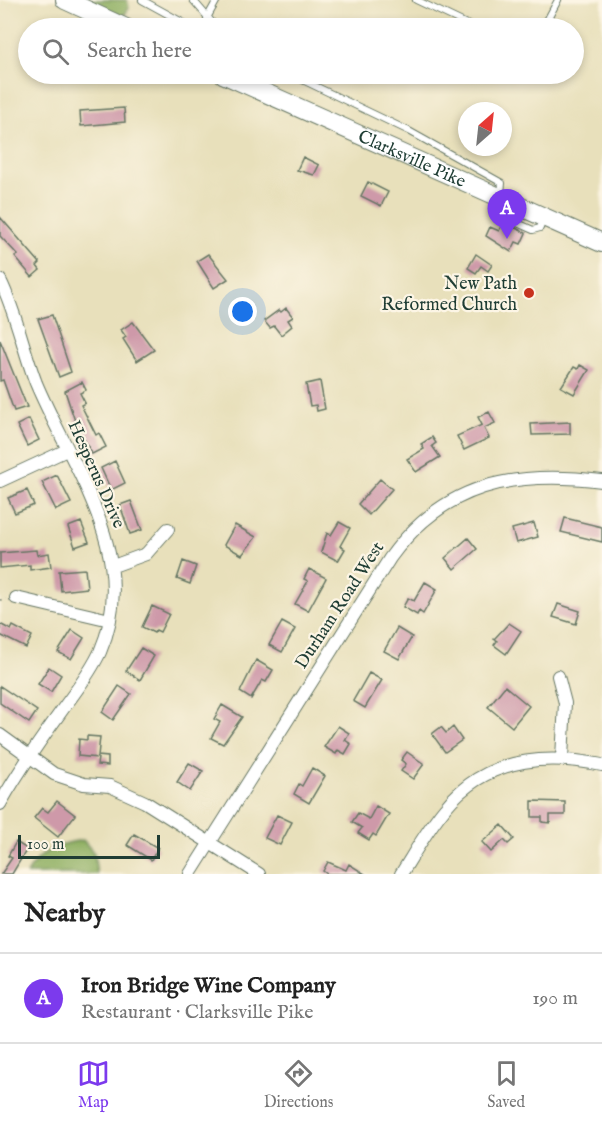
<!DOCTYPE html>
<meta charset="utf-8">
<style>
:root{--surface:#fff;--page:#f6f6f6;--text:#222;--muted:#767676;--line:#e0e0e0;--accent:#7c3aed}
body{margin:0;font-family:"IM FELL English",serif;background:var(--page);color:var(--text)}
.compass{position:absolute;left:458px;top:102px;width:54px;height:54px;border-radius:50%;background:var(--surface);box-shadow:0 3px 9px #0003;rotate:27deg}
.scale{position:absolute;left:18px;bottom:15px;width:142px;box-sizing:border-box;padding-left:6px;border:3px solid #1f3d34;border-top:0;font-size:16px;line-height:21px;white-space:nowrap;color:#1f3d34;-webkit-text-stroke:4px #fcf5e5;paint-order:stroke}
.you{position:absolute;left:243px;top:312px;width:21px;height:21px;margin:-15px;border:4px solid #fff;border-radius:50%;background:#1a73e8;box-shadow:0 0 0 9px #1a73e833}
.badge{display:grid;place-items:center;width:39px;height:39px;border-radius:50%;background:var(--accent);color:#fff;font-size:20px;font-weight:700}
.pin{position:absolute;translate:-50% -50px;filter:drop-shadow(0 2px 3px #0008)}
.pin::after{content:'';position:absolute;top:32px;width:21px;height:18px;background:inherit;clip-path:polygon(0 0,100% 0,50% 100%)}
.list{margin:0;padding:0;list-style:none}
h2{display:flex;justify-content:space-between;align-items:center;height:78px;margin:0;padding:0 24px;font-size:26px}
h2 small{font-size:20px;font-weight:400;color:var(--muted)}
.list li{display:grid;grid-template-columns:39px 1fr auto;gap:18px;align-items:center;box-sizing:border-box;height:90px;padding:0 24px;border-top:2px solid var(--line)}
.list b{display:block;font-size:22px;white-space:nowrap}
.list p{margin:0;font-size:20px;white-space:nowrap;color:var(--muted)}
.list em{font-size:20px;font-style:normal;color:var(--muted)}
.icon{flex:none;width:33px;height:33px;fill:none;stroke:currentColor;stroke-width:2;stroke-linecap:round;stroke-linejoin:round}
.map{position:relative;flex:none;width:602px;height:874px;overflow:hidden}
.search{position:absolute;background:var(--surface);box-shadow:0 3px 9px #0003;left:18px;right:18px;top:18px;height:66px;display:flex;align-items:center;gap:15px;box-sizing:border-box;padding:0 21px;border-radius:33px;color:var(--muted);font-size:22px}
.sheet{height:168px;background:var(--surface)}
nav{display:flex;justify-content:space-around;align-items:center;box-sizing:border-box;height:84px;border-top:2px solid var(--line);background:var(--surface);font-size:16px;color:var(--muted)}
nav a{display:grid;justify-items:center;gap:3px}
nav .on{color:var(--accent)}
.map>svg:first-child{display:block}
.forest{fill:#90b063;stroke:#58764c;stroke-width:1.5}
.building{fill:#ce99a9}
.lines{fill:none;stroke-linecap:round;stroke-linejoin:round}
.lane-casing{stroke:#657663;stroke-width:8}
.street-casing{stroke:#657663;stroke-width:14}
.primary-casing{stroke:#657663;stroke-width:20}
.path{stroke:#657663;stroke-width:1.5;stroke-dasharray:1.5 4.5;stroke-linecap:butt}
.lane{stroke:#fff;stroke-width:6}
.street{stroke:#fff;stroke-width:12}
.primary{stroke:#fff;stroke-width:18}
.poi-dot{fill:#c8321e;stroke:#fcf5e5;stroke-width:2}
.labels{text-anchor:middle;stroke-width:4.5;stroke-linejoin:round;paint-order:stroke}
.street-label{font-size:18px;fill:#1f3d34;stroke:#fcf5e5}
.poi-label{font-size:18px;fill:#1f3d34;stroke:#fcf5e5;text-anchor:end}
</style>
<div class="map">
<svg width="602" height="874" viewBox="0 0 602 874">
<rect width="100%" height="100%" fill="#fcf5e5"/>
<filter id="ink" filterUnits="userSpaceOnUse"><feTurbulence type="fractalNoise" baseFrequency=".0167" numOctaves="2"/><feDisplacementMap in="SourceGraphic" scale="12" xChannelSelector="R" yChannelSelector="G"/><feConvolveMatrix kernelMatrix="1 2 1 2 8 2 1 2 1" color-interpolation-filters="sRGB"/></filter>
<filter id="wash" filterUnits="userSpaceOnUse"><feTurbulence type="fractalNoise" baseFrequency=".008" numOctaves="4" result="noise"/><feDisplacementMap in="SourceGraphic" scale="24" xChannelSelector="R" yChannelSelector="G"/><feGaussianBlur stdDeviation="1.35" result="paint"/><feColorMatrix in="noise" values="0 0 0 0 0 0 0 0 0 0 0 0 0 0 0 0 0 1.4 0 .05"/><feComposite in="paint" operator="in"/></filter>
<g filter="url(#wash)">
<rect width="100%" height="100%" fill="#e8e0bb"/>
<path class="forest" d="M78 0H127L129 8 123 17Z
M83 840 94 853 97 874H27C41 850 56 844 83 840Z"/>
<g id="blocks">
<path class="building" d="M124 108 125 122 81 126 80 111Z
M303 157 319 165 314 175 297 170Z
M368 182 388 192 381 206 361 196Z
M0 217 40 263 37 266 40 270 32 277 15 257 18 255 0 236Z
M503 222 526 233 521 244 516 242 511 252 486 236 490 227 499 231Z
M208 254 228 279 214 288 197 261Z
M476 254 492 265 488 271 481 266 476 273 468 268Z
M286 308 293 317 288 320 292 326 281 335 274 326 270 328 264 321 279 310 281 312Z
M52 315 71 372 59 377 38 319Z
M133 322 154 350 137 361 123 339 126 337 121 330Z
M0 340 27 407 14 411 3 380 0 381Z
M580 365 589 370 574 394 561 387 574 367 578 369Z
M320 381 325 409 317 411 316 405 310 406 306 384Z
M82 382 86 390 80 393 85 403 81 405 96 435 99 433 106 447 92 454 76 424 65 391Z
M489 412 495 423 484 428 489 438 464 450 457 436 482 425 478 417Z
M29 419 39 440 27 446 17 425Z
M570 422V434L532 435 531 424Z
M432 437 436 443 432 446 440 457 416 472 407 459 424 449 421 444Z
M115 461 125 483 111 490 101 468Z
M57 475 71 503 56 510 42 482Z
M380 479 392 489 369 515 358 504Z
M27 490 34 505 15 513 8 498Z
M131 501 142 530 130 534 120 505Z
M565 518 602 527V542L561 532Z
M81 522 89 542 75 547 68 527Z
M339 522 350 528 340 546 345 549 338 561 321 552 327 533 331 535Z
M534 523 538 537 516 543 512 529Z
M235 525 256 537 242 555 224 545Z
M468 538 477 549 454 569 445 558Z
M36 550 37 555 49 553 51 567 30 570V565L0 568V553Z
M183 561 196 566 190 584 177 579Z
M85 569 87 588 61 591 59 571Z
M309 569 326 578 308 611 295 604 308 581 304 579Z
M425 582 437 589 423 614 419 611 417 615 403 607 408 598 414 601Z
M558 604 580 611 576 624 553 617Z
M152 606 169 614 160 632 156 630 154 633 142 627Z
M282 622 295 629 282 652 269 645Z
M509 623 521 631 506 654 494 645 497 641 494 639Z
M0 624 11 630 13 626 32 636 26 648 0 635Z
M397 628 412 637 399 659 384 651Z
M72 630 84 638 71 659 58 652Z
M141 648 154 656 140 680 126 671Z
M256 660 273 670 266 682 262 680 251 699 240 692Z
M49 667 61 675 51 692 38 684Z
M369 673 382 680 365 708 353 701Z
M0 686 37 711 29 723 0 703Z
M119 686 131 694 113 720 102 712Z
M505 686 529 706 512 727 488 707Z
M222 705 242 717 223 744 211 738 220 722 214 719Z
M338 726 349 733 345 740 351 744 345 754 338 750 336 754 324 747Z
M441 727 446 733 453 727 462 740 445 752 432 734Z
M87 736 100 737 98 756 108 757V766L97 765 98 758 78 756 79 739 87 740Z
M407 752 424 764 413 779 401 771 406 764 401 760Z
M189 763 203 771 190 791 177 782Z
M312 768 325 776 309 803 294 794 299 784 302 786Z
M57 801 75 815 58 837 34 818 42 808 48 812Z
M532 801 565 802V815H550V823L542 822V817H532Z
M376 806 389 814 376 836 373 834 369 840 358 833 362 828 352 822 358 813 369 819Z
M277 815 292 822 280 845 265 838Z
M502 825 514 839 508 844 504 840 491 852 482 842Z
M134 834 158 848 151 860 127 845Z
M16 842 27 849 12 874H1L12 858 8 856Z
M328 862 346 870 349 864 365 874H327L323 871Z"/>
</g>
</g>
<g filter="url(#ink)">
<use href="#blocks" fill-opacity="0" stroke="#657663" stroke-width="1.5"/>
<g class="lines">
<defs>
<path id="lane" d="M142 0 193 28
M193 0 217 28
M416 0 475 28
M207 18 217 0
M543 28 558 0
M290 74 409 131 502 183 501 194
M493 212 533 230 540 228 543 220"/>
<path id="street" d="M0 280C16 312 23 349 36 383 72 469 142 556 100 652 90 674 74 693 60 713 39 742 18 772 0 804
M0 481 67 450
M113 566 146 554 168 529
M16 598 110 620
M558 676 565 703 562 758
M0 735 54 774 84 784 110 786 145 802 259 874
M190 874 390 558C444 483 514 470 602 481
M401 874C415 852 428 828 445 808 485 758 544 753 602 765"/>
<g id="primary">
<path d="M65 0 126 28"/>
<path id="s1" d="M223 74 602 243"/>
</g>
</defs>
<use href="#lane" class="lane-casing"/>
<use href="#street" class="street-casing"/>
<use href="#primary" class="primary-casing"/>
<path class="path" d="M0 600 6 599"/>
<use href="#lane" class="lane"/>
<use href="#street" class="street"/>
<use href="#primary" class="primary"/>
</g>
</g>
<circle class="poi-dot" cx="529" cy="293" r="6"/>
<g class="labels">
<g class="street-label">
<text dy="6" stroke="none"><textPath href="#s1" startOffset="207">Clarksville Pike</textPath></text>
<text transform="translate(97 474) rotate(66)" y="6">Hesperus Drive</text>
<text transform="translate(339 605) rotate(-57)" y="6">Durham Road West</text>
</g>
<g class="poi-label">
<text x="517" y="289">New Path<tspan x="517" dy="21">Reformed Church</tspan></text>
</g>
</g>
</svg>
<svg class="compass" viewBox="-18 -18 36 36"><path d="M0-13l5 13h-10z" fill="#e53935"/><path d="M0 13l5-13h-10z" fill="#767676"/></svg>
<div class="scale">100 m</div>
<div class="you"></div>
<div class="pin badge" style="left:507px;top:239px">A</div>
<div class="search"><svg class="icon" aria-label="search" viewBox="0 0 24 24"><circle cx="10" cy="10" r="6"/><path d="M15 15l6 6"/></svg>Search here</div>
</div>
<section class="sheet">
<h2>Nearby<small></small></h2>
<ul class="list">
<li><span class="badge">A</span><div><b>Iron Bridge Wine Company</b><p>Restaurant · Clarksville Pike</p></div><em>190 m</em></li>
</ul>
</section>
<nav>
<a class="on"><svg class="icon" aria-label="map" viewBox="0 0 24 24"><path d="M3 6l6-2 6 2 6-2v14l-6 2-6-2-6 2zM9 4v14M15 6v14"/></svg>Map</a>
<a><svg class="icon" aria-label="directions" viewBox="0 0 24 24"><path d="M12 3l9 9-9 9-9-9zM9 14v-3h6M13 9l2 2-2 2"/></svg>Directions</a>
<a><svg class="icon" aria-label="saved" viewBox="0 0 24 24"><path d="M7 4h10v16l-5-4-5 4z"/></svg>Saved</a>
</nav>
